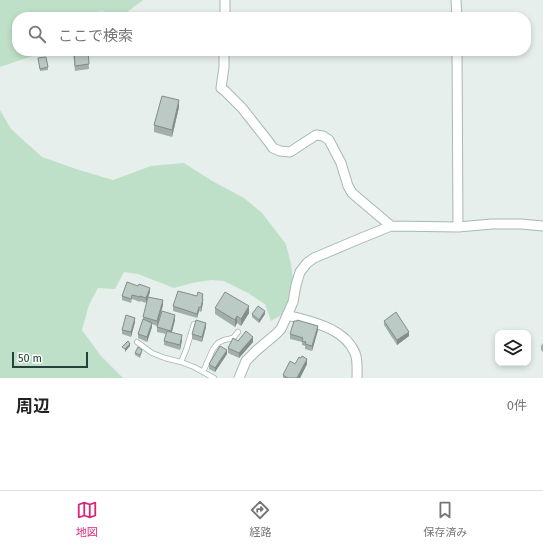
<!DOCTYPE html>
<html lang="ja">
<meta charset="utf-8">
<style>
:root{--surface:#fff;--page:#f2f2f2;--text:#222;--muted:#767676;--line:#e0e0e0;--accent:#db2777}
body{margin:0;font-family:"Fira Sans","Noto Sans JP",sans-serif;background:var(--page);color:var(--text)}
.controls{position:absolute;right:12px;bottom:12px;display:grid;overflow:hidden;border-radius:8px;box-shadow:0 2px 6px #0003}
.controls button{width:36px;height:36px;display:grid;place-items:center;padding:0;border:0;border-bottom:1px solid var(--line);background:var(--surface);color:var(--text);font:20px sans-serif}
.scale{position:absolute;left:12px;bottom:10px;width:76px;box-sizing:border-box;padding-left:4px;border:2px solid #24423a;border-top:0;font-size:11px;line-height:14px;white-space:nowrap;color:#24423a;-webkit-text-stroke:3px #f7fbf9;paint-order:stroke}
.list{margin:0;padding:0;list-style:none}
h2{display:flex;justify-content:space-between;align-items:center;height:52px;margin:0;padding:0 16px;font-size:17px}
h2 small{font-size:13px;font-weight:400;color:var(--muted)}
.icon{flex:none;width:22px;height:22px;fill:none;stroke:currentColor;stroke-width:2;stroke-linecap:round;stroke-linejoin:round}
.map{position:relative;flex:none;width:543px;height:378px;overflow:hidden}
.search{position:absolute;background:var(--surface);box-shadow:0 2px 6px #0003;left:12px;right:12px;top:12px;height:44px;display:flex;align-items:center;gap:10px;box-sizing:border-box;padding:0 14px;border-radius:16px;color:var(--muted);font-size:15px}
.sheet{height:112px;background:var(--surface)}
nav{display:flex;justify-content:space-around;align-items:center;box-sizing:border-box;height:56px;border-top:1px solid var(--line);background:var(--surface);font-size:11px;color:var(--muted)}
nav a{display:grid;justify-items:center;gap:2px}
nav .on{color:var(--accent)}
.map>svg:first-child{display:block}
.green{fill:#bfe0c8}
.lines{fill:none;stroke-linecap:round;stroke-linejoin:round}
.lane-casing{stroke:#a8b8b2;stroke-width:6}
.street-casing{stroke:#a8b8b2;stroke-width:11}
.lane{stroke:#fff;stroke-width:4.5}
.street{stroke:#fff;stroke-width:9}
.wall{fill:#a1aea9}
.shaded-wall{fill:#838d89}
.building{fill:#bbcac4;stroke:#838d89}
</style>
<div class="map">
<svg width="543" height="378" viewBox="0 0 543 378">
<rect width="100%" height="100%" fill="#e6efeb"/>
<path class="green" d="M0 0H143L123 15 100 11 92 17H17V51H47L0 67Z
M0 110 11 129 42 157 79 170 113 180 151 166 184 163 214 182 244 198 262 213 286 244 291 264 293 280 290 300 285 313 271 321 265 304 248 293 224 281 211 280 192 283 174 288 138 274 124 272 115 289 98 288 89 305 82 330 101 356 123 378H0Z"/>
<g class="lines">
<defs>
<path id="lane" d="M137 342 152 353 165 358 181 362 194 367 214 378
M181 362 186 350 194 324
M203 372 213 349 218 343 224 340 233 338 238 332"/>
<path id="street" d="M225 0V17
M456 0 457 17
M224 51V67L221 88 225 91 242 108 268 141 273 148 280 151 290 152 316 135 323 136 329 140 341 163 348 186 352 193 391 226
M457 51 458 227
M287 315C311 322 344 327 355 353 358 360 357 371 357 378
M239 378 246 361 257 350 276 334 281 329 293 302 296 285 300 272 307 263 314 258 359 239 391 226 458 227 492 224H521L543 226"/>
</defs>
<use href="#lane" class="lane-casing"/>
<use href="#street" class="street-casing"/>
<use href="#lane" class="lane"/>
<use href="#street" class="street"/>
</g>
<path class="wall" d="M73 51H88L89 69 75 71Z
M38 58 48 67V70L40 71Z
M179 107 172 137 154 132V125Z
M150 292 148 297 163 305 157 326 152 324V327L147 342 138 338V334L143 321V317L148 297 146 303 140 301V302L132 299 131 303 122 300V296Z
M203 294V303L201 312 199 311 197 318 173 311V306Z
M215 308 249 313 241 326 237 323 235 327 215 314Z
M252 314H265L259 323 252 317Z
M175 320 172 332 182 340 180 350 164 345V341L166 334 157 332V327Z
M384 321 409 336 397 345 384 325Z
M135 322 131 337 122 334V330Z
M206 327 202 342 192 339V334Z
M318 330 312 351 305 349V346L302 345V342L290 339V334Z
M238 341 253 342 239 358 228 353V348Z
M543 343V352L541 350V346Z
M142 352 140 358 135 355V353Z
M227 354 215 372 209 369V364Z
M295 364H307L300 378H283V375Z"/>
<path class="shaded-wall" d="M179 100V107L172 137V130Z
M150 288V292L146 303V298Z
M203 299V303L201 312V307Z
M163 300V305L157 326V321Z
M249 306V313L241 326V319Z
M199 307V311L197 318V314Z
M265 311V314L259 323V320Z
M175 315V320L171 335V331Z
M237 316V323L235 327V320Z
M135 318V322L131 337V332Z
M152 323V327L147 342V337Z
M206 323V327L202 342V337Z
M318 326V330L312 351V346Z
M409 332V336L397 345V340Z
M182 335V340L180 350V345Z
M253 337V342L239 358V353Z
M130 344V346L125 352V349Z
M227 350V354L215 372V368Z
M307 359V364L300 378H297Z"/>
<path class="building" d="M74 51H88L89 64 75 66Z
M46 57 48 67 40 69 38 58Z
M162 96 179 100 172 130 154 125Z
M127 282 138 286 139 284 150 288 146 298 140 296V297L132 295 131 299 122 296Z
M178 291 197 296 198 292 203 294 202 298 203 299 201 307H199L197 314 173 306Z
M225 292 249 306 241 319 237 316 235 320 215 308Z
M148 297 163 300 157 321 143 317Z
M258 306 265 311 259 320 252 314Z
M162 311 175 315 171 331 157 327Z
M396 312 409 332 397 340 384 321Z
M126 315 135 318 131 332 122 330Z
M143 319 152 323 147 337 138 334Z
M196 320 206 323 202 337 192 334Z
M297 320 318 326 312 346 305 344 306 342 302 341 303 338 290 334 294 321H297Z
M167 331 182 335 180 345 164 341Z
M246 331 253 337 239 353 228 348 233 338 238 341Z
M128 341 130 344 125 349 122 347Z
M220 346 227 350 215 368 209 364Z
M138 347 142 350 140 355 135 353Z
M302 356 307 359 297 378H288L283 375 290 361 295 364 299 357 301 358Z"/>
</svg>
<div class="controls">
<button><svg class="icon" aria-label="layers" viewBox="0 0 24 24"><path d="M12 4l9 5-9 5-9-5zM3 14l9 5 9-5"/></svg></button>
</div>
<div class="scale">50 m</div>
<div class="search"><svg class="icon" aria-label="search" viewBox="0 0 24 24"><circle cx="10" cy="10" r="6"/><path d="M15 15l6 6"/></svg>ここで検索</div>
</div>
<section class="sheet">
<h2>周辺<small>0件</small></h2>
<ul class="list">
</ul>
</section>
<nav>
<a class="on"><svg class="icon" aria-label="map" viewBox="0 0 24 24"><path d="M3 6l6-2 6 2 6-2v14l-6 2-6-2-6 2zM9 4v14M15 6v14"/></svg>地図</a>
<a><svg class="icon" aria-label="directions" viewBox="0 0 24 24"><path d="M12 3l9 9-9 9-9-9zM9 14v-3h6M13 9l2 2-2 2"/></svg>経路</a>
<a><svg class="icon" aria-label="saved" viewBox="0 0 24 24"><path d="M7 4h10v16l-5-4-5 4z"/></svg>保存済み</a>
</nav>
